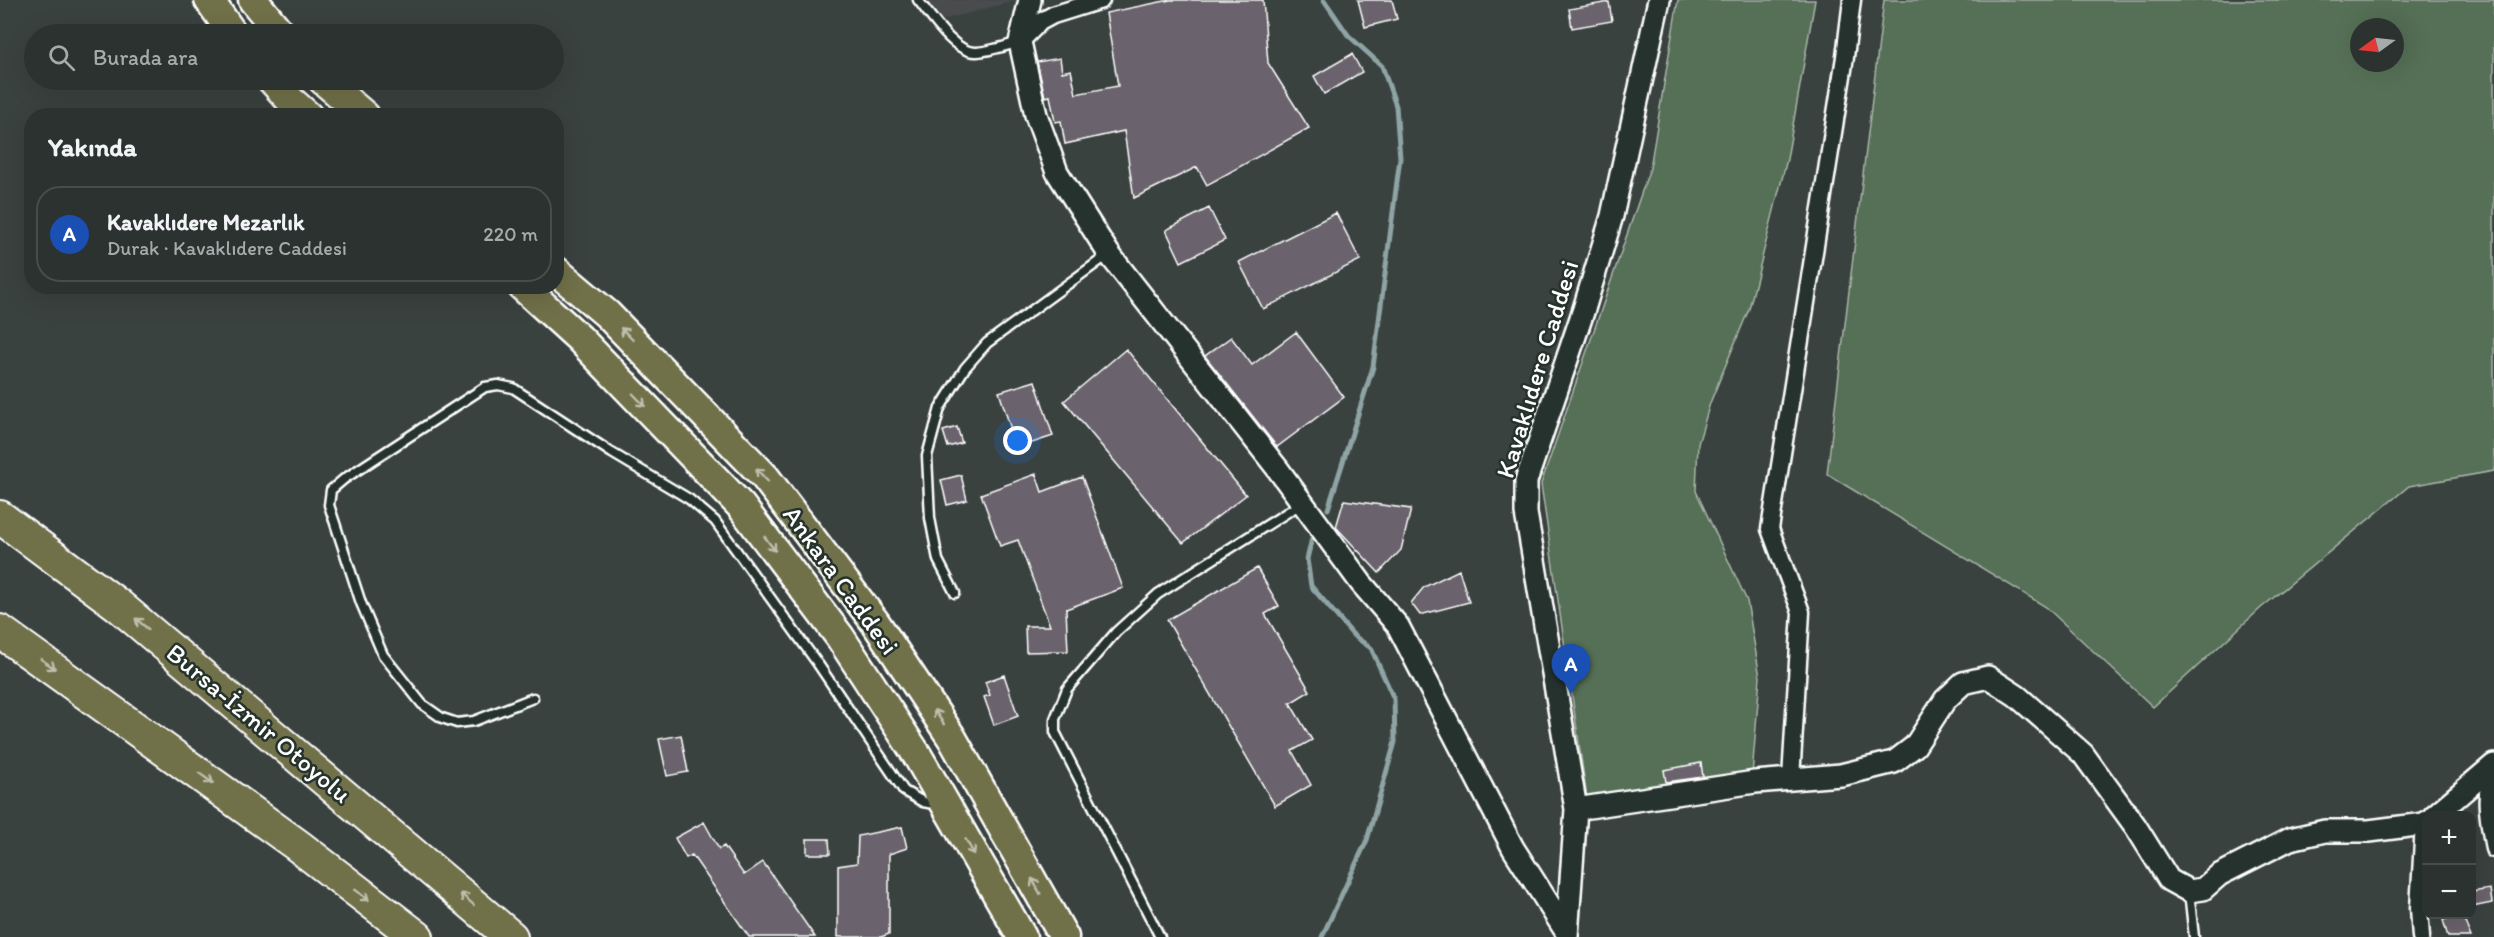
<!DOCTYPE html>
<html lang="tr">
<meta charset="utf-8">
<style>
:root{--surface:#2c3230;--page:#383e3c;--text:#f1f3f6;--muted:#a6aaab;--line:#484d4c;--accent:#ffd166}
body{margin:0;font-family:Itim,sans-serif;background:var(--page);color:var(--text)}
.controls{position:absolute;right:18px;bottom:18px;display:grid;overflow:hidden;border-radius:12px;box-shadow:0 6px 24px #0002}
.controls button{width:54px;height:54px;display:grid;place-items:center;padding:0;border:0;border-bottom:2px solid var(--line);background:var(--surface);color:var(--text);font:30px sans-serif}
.compass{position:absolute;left:2350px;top:18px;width:54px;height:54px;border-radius:50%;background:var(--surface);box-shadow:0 6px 24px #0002;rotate:255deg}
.you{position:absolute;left:1018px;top:441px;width:21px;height:21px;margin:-15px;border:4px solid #fff;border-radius:50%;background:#1a73e8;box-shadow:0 0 0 9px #1a73e833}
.badge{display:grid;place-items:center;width:39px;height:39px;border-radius:50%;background:var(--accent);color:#fff;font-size:20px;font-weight:700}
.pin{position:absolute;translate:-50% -50px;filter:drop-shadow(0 2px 3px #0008)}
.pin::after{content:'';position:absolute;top:32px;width:21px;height:18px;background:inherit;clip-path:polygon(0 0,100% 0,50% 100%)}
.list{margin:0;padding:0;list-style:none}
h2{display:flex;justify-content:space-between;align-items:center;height:78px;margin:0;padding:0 24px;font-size:26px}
h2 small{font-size:20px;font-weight:400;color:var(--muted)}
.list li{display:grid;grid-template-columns:39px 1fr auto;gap:18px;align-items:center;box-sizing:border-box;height:96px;margin:0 12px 12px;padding:0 12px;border:2px solid var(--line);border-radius:24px}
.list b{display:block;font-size:22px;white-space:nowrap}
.list p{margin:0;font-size:20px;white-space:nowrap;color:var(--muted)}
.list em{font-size:20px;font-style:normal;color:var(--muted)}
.icon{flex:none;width:33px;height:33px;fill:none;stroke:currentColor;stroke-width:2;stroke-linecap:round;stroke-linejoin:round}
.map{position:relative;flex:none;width:2494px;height:937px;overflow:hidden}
.search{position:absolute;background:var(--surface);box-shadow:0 6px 24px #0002;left:24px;top:24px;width:540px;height:66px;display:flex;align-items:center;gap:15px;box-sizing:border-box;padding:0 21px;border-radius:33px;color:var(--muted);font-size:22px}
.panel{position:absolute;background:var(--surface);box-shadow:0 6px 24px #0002;left:24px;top:108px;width:540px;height:186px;border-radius:24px}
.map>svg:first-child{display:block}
.built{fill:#484c4e}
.green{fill:#556f56;stroke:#aab7aa;stroke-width:1.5;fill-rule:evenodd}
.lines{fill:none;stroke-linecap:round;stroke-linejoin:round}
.stream{stroke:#8fa4a4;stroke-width:5}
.building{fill:#6a646d;stroke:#fff;stroke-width:1.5}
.service-casing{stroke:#fff;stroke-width:13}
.minor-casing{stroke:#fff;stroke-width:21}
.tertiary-casing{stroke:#fff;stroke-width:26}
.trunk-casing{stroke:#fff;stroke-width:33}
.motorway-casing{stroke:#fff;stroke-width:36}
.service{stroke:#26332d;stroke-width:8}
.minor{stroke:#26332d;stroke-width:16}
.tertiary{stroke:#26332d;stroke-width:21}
.trunk{stroke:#70704a;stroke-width:28}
.motorway{stroke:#70704a;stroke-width:32}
.oneway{stroke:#bfbfae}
.labels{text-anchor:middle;stroke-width:5;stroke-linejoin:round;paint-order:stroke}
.street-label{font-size:26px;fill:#fff;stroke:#26332d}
</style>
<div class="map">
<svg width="2494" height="937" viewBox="0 0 2494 937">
<rect width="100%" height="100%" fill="#3a4240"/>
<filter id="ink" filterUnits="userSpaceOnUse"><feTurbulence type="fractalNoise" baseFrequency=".0167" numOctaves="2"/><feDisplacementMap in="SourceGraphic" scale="12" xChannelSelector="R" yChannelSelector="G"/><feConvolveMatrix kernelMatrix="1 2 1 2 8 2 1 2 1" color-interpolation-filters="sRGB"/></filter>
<g filter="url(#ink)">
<path class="built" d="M926 0H1019L942 20Z"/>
<path class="green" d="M1678 0H1815L1787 159 1749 309 1710 403 1698 444 1696 491 1747 601 1760 677 1752 775 1588 805 1541 484 1650 168Z
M1884 0H2494V471L2409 486 2261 608 2153 707 2046 607 1827 474ZM2359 27H2395V63H2359Z"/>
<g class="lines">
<path class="stream" d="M1324 0 1348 35 1382 66 1396 106 1400 158 1373 367 1328 509
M1313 534 1307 559 1311 586 1354 636 1371 648 1394 699 1395 742 1367 840 1322 937"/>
</g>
<path class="building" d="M1170 0H1263L1268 63 1309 128 1207 185 1197 167 1134 198 1124 131 1065 144 1061 121 1055 122 1050 96 1045 97 1037 62 1060 58 1062 72 1071 70 1076 94 1118 86 1106 13Z
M1358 0H1392L1397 19 1365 27Z
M1609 2 1612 21 1572 28 1569 9Z
M1352 54 1362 72 1324 94 1314 76Z
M1209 208 1225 240 1181 262 1166 230Z
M1336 213 1360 260 1263 309 1239 262Z
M1296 332 1344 397 1277 447 1205 356 1231 337 1252 365Z
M1126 349 1246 495 1183 543 1064 401Z
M1035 381 1053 436 1017 448 999 392Z
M957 427 962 443 948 447 943 431Z
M1036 474 1042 492 1082 477 1123 588 1066 609 1068 651 1026 652 1025 626H1050L1018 540 1000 546 981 494Z
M961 475 967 500 947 505 941 480Z
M1344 500 1411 509 1401 550 1379 573 1336 527Z
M1257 568 1279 606 1265 614 1310 691 1290 703 1312 740 1292 751 1311 785 1275 806 1167 620Z
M1459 570 1469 602 1420 615 1411 603 1424 587Z
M1004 675 1018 716 994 725 984 697 990 695 985 682Z
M681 735 688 772 667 776 659 739Z
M1701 763 1703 777 1666 782 1664 770Z
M704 822 719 849 724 846 744 875 763 862 815 937H749L692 855 686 858 675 838Z
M902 827 907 848 889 854V934L881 937H838V866L857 863 858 836Z
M807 839H829L830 854H807Z
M2490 889 2492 903 2472 907V892Z
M2462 915 2471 937H2448L2443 920Z"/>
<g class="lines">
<defs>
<path id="service" d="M918 0C931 16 955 54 977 52 991 51 1006 46 1019 42
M955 593 938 560 930 518 927 456 940 408 965 368 987 343 1109 254
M533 698 474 721 457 723 442 718 422 704 383 655 361 603 329 505 331 490 344 479 485 387 498 385 513 388 612 453 689 499 715 521 818 664 904 791 923 802 939 805
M2189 892 2194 937
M1160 937 1055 732V719L1067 689 1116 632 1158 594 1302 503"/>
<path id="minor" d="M1020 42 1040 22 1053 15 1101 0
M2494 771C2482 795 2490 824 2494 849
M1791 779 1801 612 1770 529 1845 57 1852 0
M2421 937 2419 908 2424 824"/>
<path id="tertiary" d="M1030 0 1020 42 1036 115 1057 172 1109 254 1277 468 1361 583 1398 626 1513 848 1567 933
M1576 809 1755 782 1841 775 1894 762 1915 746 1945 700 1963 683 1988 677 2017 696 2083 754 2136 827 2169 880 2189 891 2203 889 2219 875 2290 839 2325 831H2369L2424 824 2426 822
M2434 816 2494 765
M1567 936 1576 809 1526 513V481L1584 309 1612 216 1659 0"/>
<path id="trunk" d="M209 0 233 34
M253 0 281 34
M272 80 290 100 308 116
M323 80 365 116
M556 271 607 314 765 477 875 622 952 738 1064 937
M522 286 579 338 741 506 840 637 917 755 1022 937"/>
<path id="motorway" d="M0 517 118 605 511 937
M0 631 297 845 417 937"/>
</defs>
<use href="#service" class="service-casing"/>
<use href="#minor" class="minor-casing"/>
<use href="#tertiary" class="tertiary-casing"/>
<use href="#trunk" class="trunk-casing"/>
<use href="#motorway" class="motorway-casing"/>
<use href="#service" class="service"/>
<use href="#minor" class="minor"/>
<use href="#tertiary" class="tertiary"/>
<use href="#trunk" class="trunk"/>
<use href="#motorway" class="motorway"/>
</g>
<defs><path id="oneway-shaft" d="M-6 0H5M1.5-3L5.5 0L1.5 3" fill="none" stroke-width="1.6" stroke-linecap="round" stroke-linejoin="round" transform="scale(1.5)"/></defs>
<g class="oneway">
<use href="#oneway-shaft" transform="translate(627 334) rotate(-134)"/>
<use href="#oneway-shaft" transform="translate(639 400) rotate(46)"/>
<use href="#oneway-shaft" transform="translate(762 475) rotate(-132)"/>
<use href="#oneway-shaft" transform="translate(770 544) rotate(53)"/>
<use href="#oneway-shaft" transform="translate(142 624) rotate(-140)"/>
<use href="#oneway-shaft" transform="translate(48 664) rotate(35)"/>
<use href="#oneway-shaft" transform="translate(939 717) rotate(-124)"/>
<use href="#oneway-shaft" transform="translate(206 778) rotate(36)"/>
<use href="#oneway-shaft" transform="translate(970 847) rotate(60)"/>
<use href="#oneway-shaft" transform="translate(1036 886) rotate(-119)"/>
<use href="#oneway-shaft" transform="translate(362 895) rotate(38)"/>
<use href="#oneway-shaft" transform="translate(467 899) rotate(-139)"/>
</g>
</g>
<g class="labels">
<g class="street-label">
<text transform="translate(1537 369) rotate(-73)" y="9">Kavaklıdere Caddesi</text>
<text transform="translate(841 580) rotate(54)" y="9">Ankara Caddesi</text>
<text transform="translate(259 723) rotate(40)" y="9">Bursa-İzmir Otoyolu</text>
</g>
</g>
</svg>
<div class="controls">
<button>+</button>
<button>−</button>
</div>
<svg class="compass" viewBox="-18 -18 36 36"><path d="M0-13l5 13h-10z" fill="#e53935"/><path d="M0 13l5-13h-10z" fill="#a6aaab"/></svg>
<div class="you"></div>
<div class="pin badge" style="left:1571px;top:694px;background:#1a4fb4">A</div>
<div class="search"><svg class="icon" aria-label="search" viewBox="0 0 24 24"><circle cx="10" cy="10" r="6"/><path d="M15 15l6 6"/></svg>Burada ara</div>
<section class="panel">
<h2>Yakında<small></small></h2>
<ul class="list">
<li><span class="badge" style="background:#1a4fb4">A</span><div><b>Kavaklıdere Mezarlık</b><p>Durak · Kavaklıdere Caddesi</p></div><em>220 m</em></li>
</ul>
</section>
</div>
